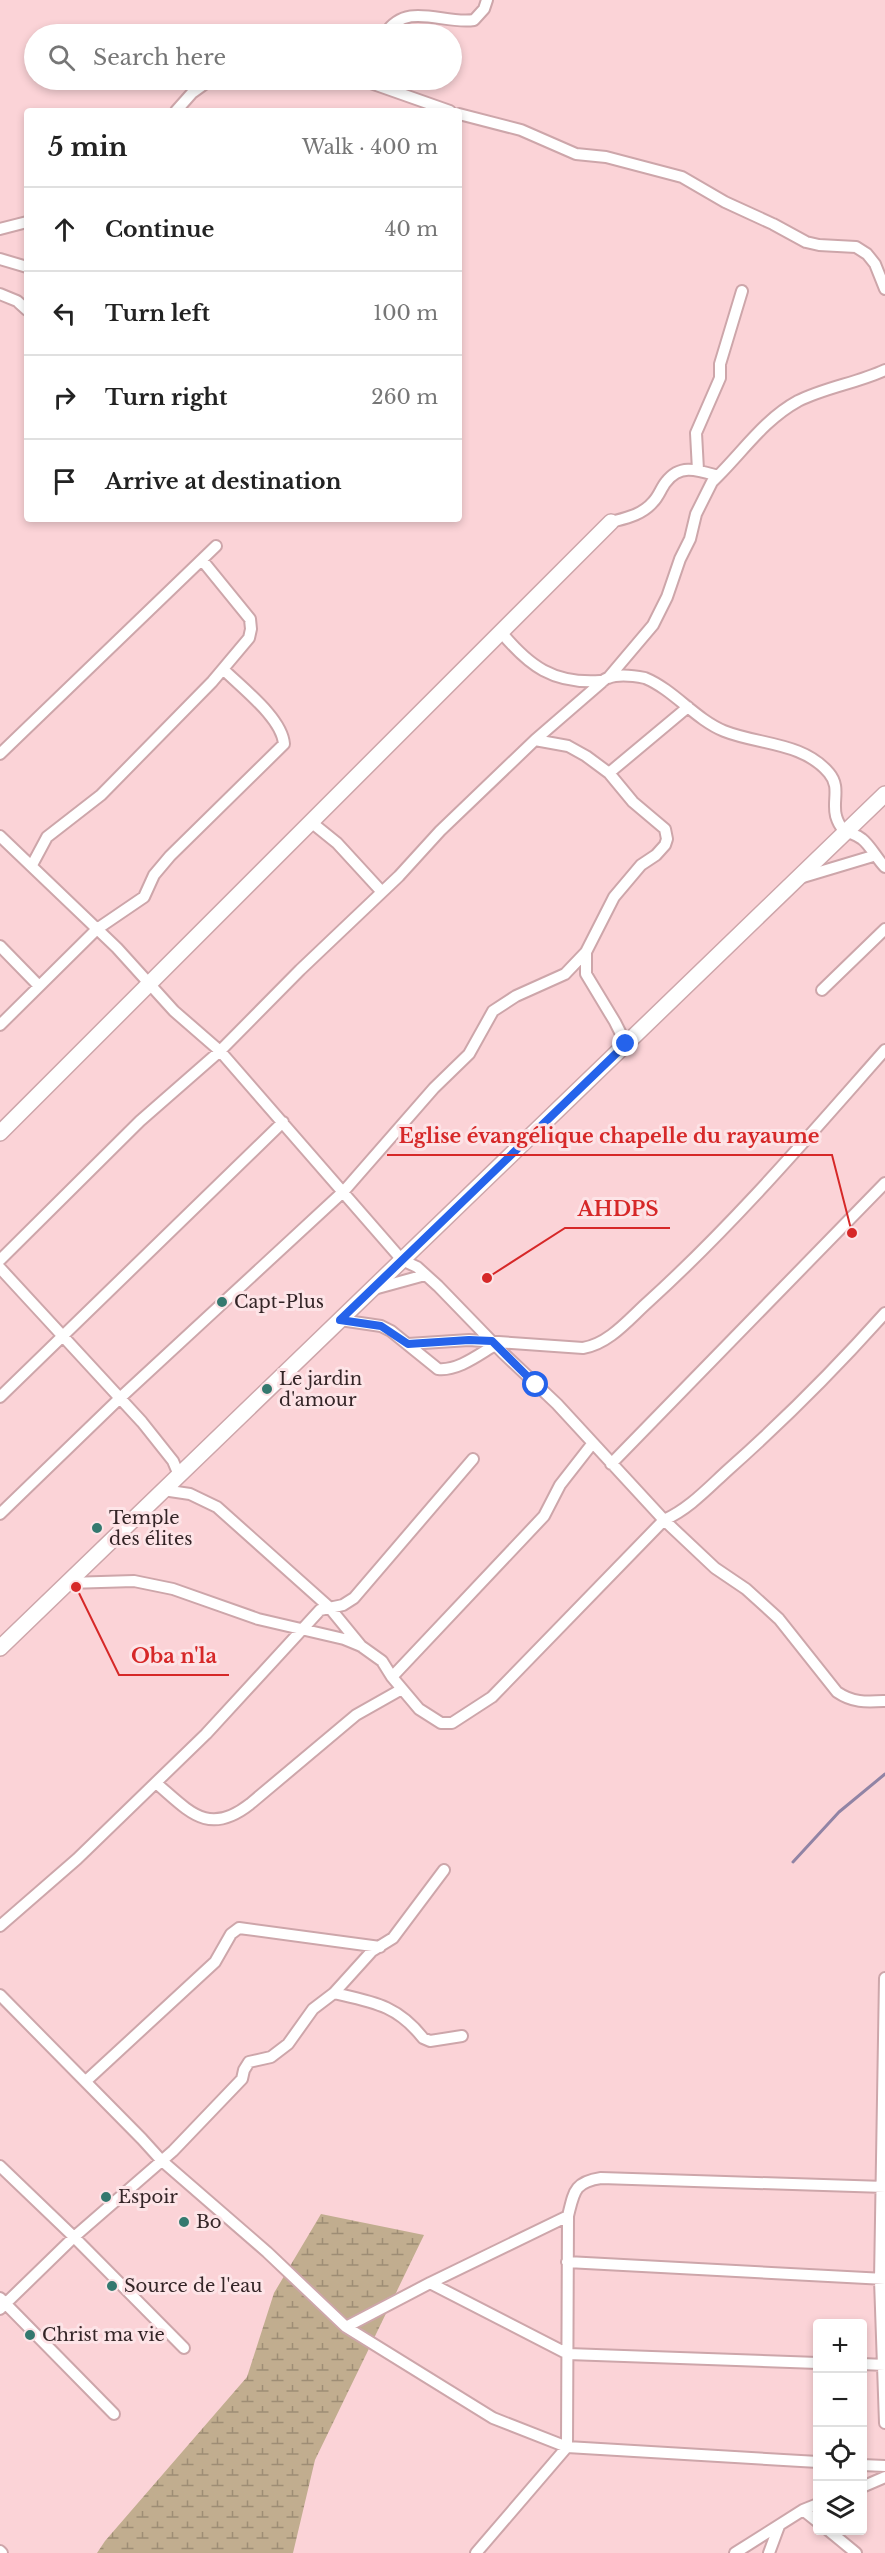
<!DOCTYPE html>
<meta charset="utf-8">
<style>
:root{--surface:#fff;--page:#f2f2f2;--text:#222;--muted:#767676;--line:#e0e0e0}
body{margin:0;font-family:"Libre Baskerville",serif;background:var(--page);color:var(--text)}
.controls{position:absolute;right:18px;bottom:18px;display:grid;overflow:hidden;border-radius:6px;box-shadow:0 3px 9px #0003}
.controls button{width:54px;height:54px;display:grid;place-items:center;padding:0;border:0;border-bottom:2px solid var(--line);background:var(--surface);color:var(--text);font:30px sans-serif}
.stop{position:absolute;width:18px;height:18px;margin:-14px;border:4px solid #2563eb;border-radius:50%;background:#fff}
.stop.end{background:#2563eb;border-color:#fff;box-shadow:0 2px 6px #0008}
.list{margin:0;padding:0;list-style:none}
h2{display:flex;justify-content:space-between;align-items:center;height:78px;margin:0;padding:0 24px;font-size:26px}
h2 small{font-size:20px;font-weight:400;color:var(--muted)}
.list li{display:grid;grid-template-columns:39px 1fr auto;gap:18px;align-items:center;box-sizing:border-box;height:84px;padding:0 24px;border-top:2px solid var(--line)}
.list b{display:block;font-size:22px;white-space:nowrap}
.list em{font-size:20px;font-style:normal;color:var(--muted)}
.icon{flex:none;width:33px;height:33px;fill:none;stroke:currentColor;stroke-width:2;stroke-linecap:round;stroke-linejoin:round}
.map{position:relative;flex:none;width:885px;height:2553px;overflow:hidden}
.search{position:absolute;background:var(--surface);box-shadow:0 3px 9px #0003;left:24px;top:24px;width:438px;height:66px;display:flex;align-items:center;gap:15px;box-sizing:border-box;padding:0 21px;border-radius:33px;color:var(--muted);font-size:22px}
.panel{position:absolute;background:var(--surface);box-shadow:0 3px 9px #0003;left:24px;top:108px;width:438px;height:414px;border-radius:6px}
.map>svg:first-child{display:block}
.wetland{fill:url(#wetland-marsh)}
.lines{fill:none;stroke-linecap:round;stroke-linejoin:round}
.stream{stroke:#9184a5;stroke-width:3}
.street-casing{stroke:#cda6aa;stroke-width:14}
.secondary-casing{stroke:#cda6aa;stroke-width:18}
.street{stroke:#fff;stroke-width:10}
.secondary{stroke:#fff;stroke-width:15}
.route{stroke:#2563eb;stroke-width:8}
.poi-dot{fill:#34796f;stroke:#fde4e7;stroke-width:2}
.labels{text-anchor:middle;stroke-width:6;stroke-linejoin:round;paint-order:stroke}
.poi-label{font-size:18px;fill:#342527;stroke:#fde4e7;text-anchor:start}
.leader{fill:none;stroke:#d62828;stroke-width:2}
.callout-dot{fill:#d62828;stroke:#fde4e7;stroke-width:2}
.callout-label{font-size:20px;text-anchor:middle;font-weight:bold;fill:#d62828;stroke:#fde4e7;stroke-width:6;stroke-linejoin:round;paint-order:stroke}
</style>
<div class="map">
<svg width="885" height="2553" viewBox="0 0 885 2553">
<defs>
<pattern id="wetland-marsh" width="20" height="14" patternUnits="userSpaceOnUse" patternTransform="scale(1.5)"><rect width="20" height="14" fill="#c1ad8f"/><path d="M1 5h8M5 5V1M11 12h8M15 12V8" fill="none" stroke="#9e8d75"/></pattern>
</defs>
<rect width="100%" height="100%" fill="#fbd3d7"/>
<path class="wetland" d="M321 2214 424 2235 315 2460 293 2553H97L105 2541 247 2377 274 2293Z"/>
<g class="lines">
<path class="stream" d="M793 1862 839 1812 885 1774"/>
<defs>
<path id="street" d="M385 34C407 0 443 25 474 20L484 9 487 0
M362 80 450 111
M176 111 192 93 210 80
M459 114 521 130 576 154 606 157 682 177 725 202 773 224 806 242 819 245 856 247 867 254 875 264 885 289
M0 229 27 222
M0 259 27 267
M0 294 17 301 27 310
M698 470 696 433 720 378V364L742 291
M611 522C626 518 642 515 653 502 659 496 661 488 666 482 680 463 698 470 718 476 744 450 765 419 798 401 826 387 857 383 885 370
M501 632C529 666 553 684 600 681 607 681 601 680 608 678 618 674 635 676 645 678 674 690 695 719 724 731 759 745 803 742 829 773 841 787 832 801 836 816 842 836 851 830 862 839 870 845 877 859 885 867
M609 677 653 625 667 597 680 559 690 539 696 514 712 482 718 476
M535 740 568 746 586 756 609 773 633 802 665 829 667 839 665 845 656 855 641 865 614 897 586 952V974L615 1022 626 1044
M0 754 216 546
M609 773 688 707
M311 822 337 843 382 892
M0 836 117 948 174 1011 220 1051 402 1260 417 1267 438 1286 502 1352 557 1404 664 1520 715 1568 746 1589 779 1619 837 1692C853 1703 866 1702 885 1701
M32 865 47 837 101 795 212 682 249 638 251 629 250 619 202 560
M803 877 873 856
M0 946 39 986
M822 990 885 929
M0 1025 97 929 144 897 154 875 170 856 284 744C282 718 242 688 223 669
M0 1260 140 1121 220 1051 300 970 399 876 440 831 535 740 602 682
M0 1268 142 1422 173 1461 179 1475
M374 1289 425 1275
M340 1320 381 1326 391 1331 438 1369C458 1371 478 1355 495 1345
M408 1344 469 1340 583 1348C609 1344 629 1319 648 1302 734 1224 809 1136 885 1050
M0 1397 283 1122
M611 1464 885 1183
M163 1490 190 1494 217 1507 329 1607 361 1646
M0 1514 120 1398 344 1191 434 1088 469 1054 493 1011 516 996 565 974 586 952
M68 1583 134 1581 173 1589 258 1619 344 1639 361 1646 382 1661 392 1677 419 1709 441 1723H452L492 1697 664 1520C689 1509 708 1488 729 1469 784 1420 836 1368 885 1313
M392 1677 544 1516 560 1485 592 1444
M156 1783C189 1811 208 1837 250 1804L356 1715 402 1689
M0 1926 77 1859 206 1734 320 1610 343 1605 354 1598 473 1459
M885 1978 880 2280 885 2423
M334 1993C373 2002 397 2005 423 2038L430 2041 462 2036
M0 1995 142 2139 161 2160 267 2252 346 2327 493 2418 567 2447 818 2462
M86 2081 215 1962 231 1934 239 1928 380 1947
M0 2166 74 2237 184 2348
M567 2262 885 2279
M430 2283 568 2354 818 2363
M0 2298 114 2414
M0 2309 74 2237 173 2151 242 2079 244 2070 249 2062 271 2057 288 2044 313 2009 334 1993 372 1951 393 1938 444 1870
M346 2327 430 2283 568 2216
M862 2364 885 2365
M862 2465 885 2466
M862 2487 885 2477
M803 2510 818 2522
M828 2530 856 2553
M0 2551 2 2553
M476 2553 567 2447 568 2216C574 2192 574 2182 601 2178L885 2187
M735 2553 803 2510 818 2504
M769 2553 779 2526"/>
<path id="secondary" d="M0 1133 611 522
M0 1648 885 794"/>
</defs>
<use href="#street" class="street-casing"/>
<use href="#secondary" class="secondary-casing"/>
<use href="#street" class="street"/>
<use href="#secondary" class="secondary"/>
</g>
<g class="lines">
<path class="route" d="M536 1385 492 1341 469 1340 408 1344 381 1326 340 1320 626 1044"/>
</g>
<g class="poi-dot">
<circle cx="222" cy="1302" r="6"/>
<circle cx="267" cy="1389" r="6"/>
<circle cx="97" cy="1528" r="6"/>
<circle cx="106" cy="2197" r="6"/>
<circle cx="184" cy="2222" r="6"/>
<circle cx="112" cy="2286" r="6"/>
<circle cx="30" cy="2335" r="6"/>
</g>
<g class="labels">
<g class="poi-label">
<text x="234" y="1308">Capt-Plus</text>
<text x="279" y="1385">Le jardin<tspan x="279" dy="21">d'amour</tspan></text>
<text x="109" y="1524">Temple<tspan x="109" dy="21">des élites</tspan></text>
<text x="118" y="2203">Espoir</text>
<text x="196" y="2228">Bo</text>
<text x="124" y="2292">Source de l'eau</text>
<text x="42" y="2341">Christ ma vie</text>
</g>
</g>
<path class="leader" d="M852 1233L832 1155H387M487 1278L565 1228H670M76 1587L119 1675H229"/>
<g class="callout-dot">
<circle cx="852" cy="1233" r="6"/>
<circle cx="487" cy="1278" r="6"/>
<circle cx="76" cy="1587" r="6"/>
</g>
<g class="callout-label">
<text x="609" y="1143">Eglise évangélique chapelle du rayaume</text>
<text x="618" y="1216">AHDPS</text>
<text x="174" y="1663">Oba n'la</text>
</g>
</svg>
<div class="controls">
<button>+</button>
<button>−</button>
<button><svg class="icon" aria-label="locate" viewBox="0 0 24 24"><circle cx="12" cy="12" r="6"/><path d="M12 2v4M12 18v4M2 12h4M18 12h4"/></svg></button>
<button><svg class="icon" aria-label="layers" viewBox="0 0 24 24"><path d="M12 4l9 5-9 5-9-5zM3 14l9 5 9-5"/></svg></button>
</div>
<div class="stop" style="left:536px;top:1385px"></div>
<div class="stop end" style="left:626px;top:1044px"></div>
<div class="search"><svg class="icon" aria-label="search" viewBox="0 0 24 24"><circle cx="10" cy="10" r="6"/><path d="M15 15l6 6"/></svg>Search here</div>
<section class="panel">
<h2>5 min<small>Walk · 400 m</small></h2>
<ul class="list">
<li><svg class="icon" aria-label="ahead" viewBox="0 0 24 24"><path d="M12 20V5M6 11l6-6 6 6"/></svg><div><b>Continue</b></div><em>40 m</em></li>
<li><svg class="icon" aria-label="left" viewBox="0 0 24 24"><path d="M17 20v-9H6M10 6l-5 5 5 5"/></svg><div><b>Turn left</b></div><em>100 m</em></li>
<li><svg class="icon" aria-label="right" viewBox="0 0 24 24"><path d="M7 20v-9h11M14 6l5 5-5 5"/></svg><div><b>Turn right</b></div><em>260 m</em></li>
<li><svg class="icon" aria-label="arrive" viewBox="0 0 24 24"><path d="M6 21V4h12l-3 4 3 4H6"/></svg><div><b>Arrive at destination</b></div></li>
</ul>
</section>
</div>
